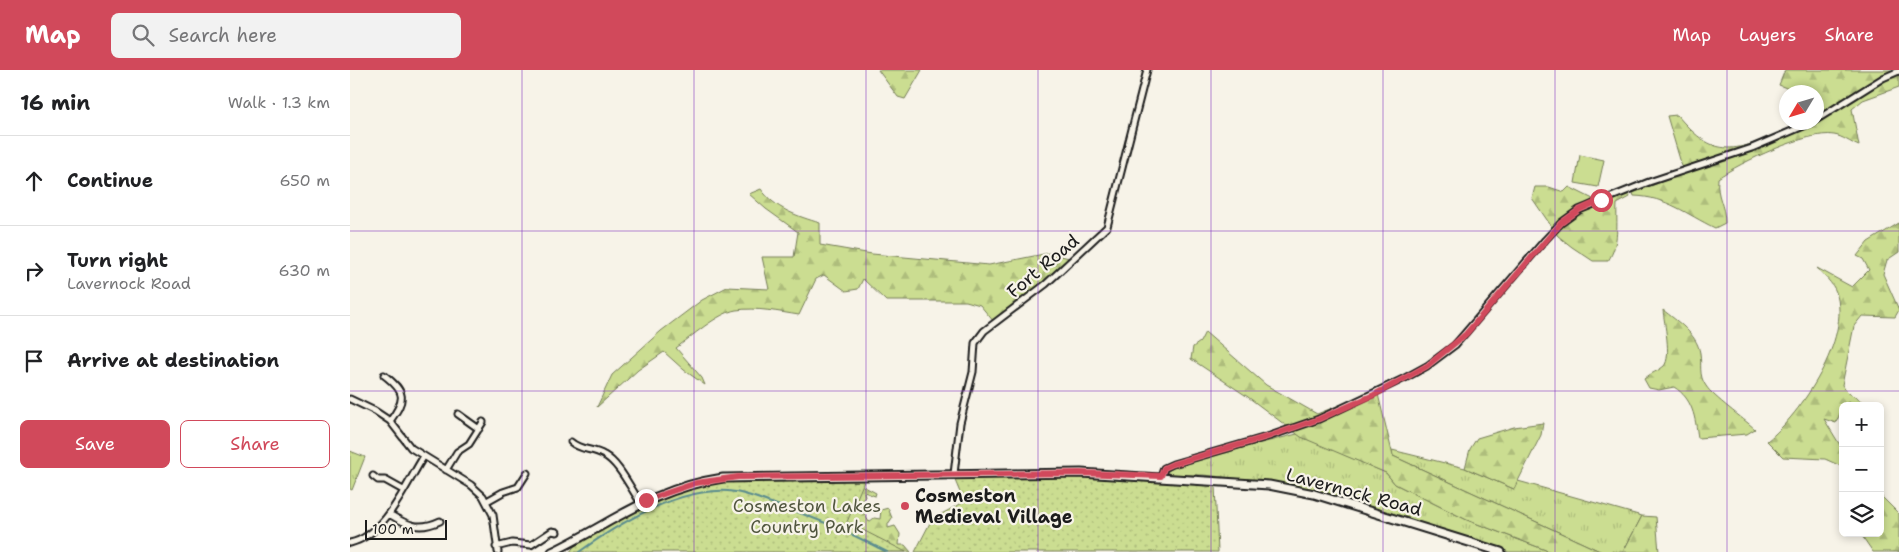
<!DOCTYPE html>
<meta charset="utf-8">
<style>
:root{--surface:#fff;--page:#f2f2f2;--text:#202124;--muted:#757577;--line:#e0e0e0;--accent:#d1495b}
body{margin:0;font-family:"Shantell Sans",sans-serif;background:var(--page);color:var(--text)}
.controls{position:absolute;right:15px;bottom:15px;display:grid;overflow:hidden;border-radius:8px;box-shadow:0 2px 8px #0003}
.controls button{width:45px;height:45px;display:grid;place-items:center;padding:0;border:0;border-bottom:1px solid var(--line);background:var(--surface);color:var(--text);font:25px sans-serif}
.compass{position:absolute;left:1429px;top:15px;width:45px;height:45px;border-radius:50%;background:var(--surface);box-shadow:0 2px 8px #0003;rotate:232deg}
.scale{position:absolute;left:15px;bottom:12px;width:82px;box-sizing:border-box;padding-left:5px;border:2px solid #1c1c1c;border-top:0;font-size:14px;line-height:18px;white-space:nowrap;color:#1c1c1c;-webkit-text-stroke:4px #f7f3e8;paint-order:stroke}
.stop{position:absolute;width:15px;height:15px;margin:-11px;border:4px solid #d1495b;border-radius:50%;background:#fff}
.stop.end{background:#d1495b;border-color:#fff;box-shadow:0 1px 5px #0008}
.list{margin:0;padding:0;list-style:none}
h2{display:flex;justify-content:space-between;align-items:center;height:65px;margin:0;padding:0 20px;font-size:21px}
h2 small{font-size:16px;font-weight:400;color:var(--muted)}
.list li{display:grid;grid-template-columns:32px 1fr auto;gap:15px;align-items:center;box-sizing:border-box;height:90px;padding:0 20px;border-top:1px solid var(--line)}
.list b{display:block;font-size:19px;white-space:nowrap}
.list p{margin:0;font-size:16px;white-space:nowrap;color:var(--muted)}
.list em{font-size:16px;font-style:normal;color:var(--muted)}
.actions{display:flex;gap:10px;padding:15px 20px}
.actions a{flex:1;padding:11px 0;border:1px solid var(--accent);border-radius:8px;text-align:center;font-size:18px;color:var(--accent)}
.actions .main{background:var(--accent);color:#fff}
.icon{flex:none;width:28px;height:28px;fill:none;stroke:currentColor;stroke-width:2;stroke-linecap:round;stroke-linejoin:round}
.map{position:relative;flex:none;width:1549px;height:482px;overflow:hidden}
header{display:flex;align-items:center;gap:30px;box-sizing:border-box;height:70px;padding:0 25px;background:var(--accent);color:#fff}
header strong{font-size:24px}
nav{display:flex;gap:28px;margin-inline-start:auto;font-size:18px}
.search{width:350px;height:45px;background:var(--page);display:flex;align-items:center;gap:12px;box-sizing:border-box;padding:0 18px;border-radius:8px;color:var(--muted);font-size:19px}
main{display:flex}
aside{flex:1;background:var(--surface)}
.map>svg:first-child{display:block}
.grass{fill:url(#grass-tufts);stroke:#747c56}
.forest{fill:url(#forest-firs);stroke:#747c56}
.park{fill:url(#park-dots);stroke:#747c56}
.garden{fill:#cbdd91;stroke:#747c56}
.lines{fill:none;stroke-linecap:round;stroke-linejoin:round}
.stream{stroke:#5a8c8f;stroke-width:2}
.minor-casing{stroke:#1c1c1c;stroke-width:9}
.secondary-casing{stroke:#1c1c1c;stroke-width:11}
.minor{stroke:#f7f3e8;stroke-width:5}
.secondary{stroke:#f7f3e8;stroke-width:7}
.route{stroke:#d1495b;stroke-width:6}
.grid{fill:none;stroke:#7b2cbf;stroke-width:1;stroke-opacity:0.55}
.poi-dot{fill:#d1495b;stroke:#f7f3e8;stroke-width:2}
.labels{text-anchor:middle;stroke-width:4.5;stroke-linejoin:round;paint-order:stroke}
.street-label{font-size:18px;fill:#1c1c1c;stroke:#f7f3e8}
.poi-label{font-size:18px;font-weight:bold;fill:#1c1c1c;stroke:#f7f3e8;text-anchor:start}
.park-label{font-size:18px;fill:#51563f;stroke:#f7f3e8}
</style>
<header>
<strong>Map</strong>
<div class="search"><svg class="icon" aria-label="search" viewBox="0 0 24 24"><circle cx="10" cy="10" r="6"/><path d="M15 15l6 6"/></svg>Search here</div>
<nav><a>Map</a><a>Layers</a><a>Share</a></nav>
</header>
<main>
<aside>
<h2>16 min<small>Walk · 1.3 km</small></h2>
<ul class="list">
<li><svg class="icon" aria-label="ahead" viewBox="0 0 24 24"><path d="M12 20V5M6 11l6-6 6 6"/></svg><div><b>Continue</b></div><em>650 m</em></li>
<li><svg class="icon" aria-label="right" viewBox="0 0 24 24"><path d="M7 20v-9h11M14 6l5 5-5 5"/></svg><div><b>Turn right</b><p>Lavernock Road</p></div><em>630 m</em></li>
<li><svg class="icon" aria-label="arrive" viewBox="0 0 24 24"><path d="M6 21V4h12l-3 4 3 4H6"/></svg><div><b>Arrive at destination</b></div></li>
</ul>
<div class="actions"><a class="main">Save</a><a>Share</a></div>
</aside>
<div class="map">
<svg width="1549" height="482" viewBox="0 0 1549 482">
<defs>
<pattern id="grass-tufts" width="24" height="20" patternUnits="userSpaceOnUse" patternTransform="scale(1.25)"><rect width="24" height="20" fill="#cbdd91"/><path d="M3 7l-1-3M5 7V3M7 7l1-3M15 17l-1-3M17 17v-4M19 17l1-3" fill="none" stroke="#aebd7c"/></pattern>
<pattern id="forest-firs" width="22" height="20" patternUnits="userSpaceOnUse" patternTransform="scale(1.25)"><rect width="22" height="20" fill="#cbdd91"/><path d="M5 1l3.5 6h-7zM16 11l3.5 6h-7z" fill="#aebd7c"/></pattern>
<pattern id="park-dots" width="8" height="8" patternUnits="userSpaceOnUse" patternTransform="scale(1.25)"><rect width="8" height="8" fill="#cbdd91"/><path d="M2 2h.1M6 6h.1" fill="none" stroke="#aebd7c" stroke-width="1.8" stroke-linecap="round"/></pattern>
</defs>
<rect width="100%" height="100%" fill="#f7f3e8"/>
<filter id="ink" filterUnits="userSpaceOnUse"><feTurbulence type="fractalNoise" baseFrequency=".02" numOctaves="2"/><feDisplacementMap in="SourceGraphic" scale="10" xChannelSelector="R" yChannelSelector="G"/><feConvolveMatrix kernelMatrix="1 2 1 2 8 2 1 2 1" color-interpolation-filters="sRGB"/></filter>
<g filter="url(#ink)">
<path class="grass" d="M947 364 1036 403 1045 414 1117 450 1201 482H1159L941 414 853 405H821L817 402 828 394Z
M1042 380 1115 398 1164 419 1168 411 1292 446 1273 482H1252L1043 386Z
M0 381 15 387 2 420 0 419Z"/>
<path class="forest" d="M528 0H572L555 29 548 27Z
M1435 0H1549V17L1513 30 1502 39 1509 76C1501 73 1492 66 1484 65 1459 60 1389 93 1368 108 1366 128 1375 134 1375 153L1365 158C1336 144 1317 127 1284 126L1283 123 1334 103 1317 46 1327 45C1361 85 1379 85 1427 64 1443 58 1448 53 1466 52V22H1446L1429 15Z
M1185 117H1199L1214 122 1219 117 1243 129 1233 135 1236 140 1279 124 1280 127 1267 134C1266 154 1270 173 1258 191H1243L1222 177 1208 166 1182 128Z
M411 119C425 139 447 146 470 153V175L522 184 639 195 699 183 719 188 693 214 644 252 630 235 616 231H536L513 209 508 219 496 221 474 205 466 209 449 245C429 242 407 237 386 240 368 243 341 267 326 278L352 308 355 315 334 300 314 282 288 300 247 337 262 305 311 261 352 230 377 217 419 219 412 187H444L448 162 416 139 399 124Z
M1549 153V182L1537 190 1533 204 1549 240 1545 247 1512 246 1504 256 1492 315 1497 322 1519 336H1506L1498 332 1493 336 1486 353 1474 349 1493 380V397L1475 389 1433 387 1417 371C1451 344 1502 268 1486 222 1483 213 1473 205 1467 198L1502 217 1519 200 1513 189 1507 186 1518 172Z
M1313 240C1327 251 1347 264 1350 283 1352 295 1348 305 1356 316 1363 327 1394 349 1405 359L1397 364 1348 368C1345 347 1343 329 1324 317L1309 320 1299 318 1294 309C1300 303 1309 301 1314 296 1322 287 1314 252 1313 240Z
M855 262 916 315 967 344 1027 320 1043 386 1252 482H1201L1117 450 1045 414 1036 403 951 367 898 327 841 289 843 277 850 272Z
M1193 353 1191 365 1164 419 1115 398 1120 379 1127 368 1164 357Z
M511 415 526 423 525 426 514 422 515 427 509 432 513 442 519 452 524 448 530 449 531 440 538 438 542 448 538 454V458L545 456 550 464 549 475H555L561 482H531L455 444Z
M1530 425 1549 444V482H1523L1510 463H1530Z
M1292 446 1306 447 1309 482H1273Z"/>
<path class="park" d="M761 407 762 409 865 416 868 482H565L582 449 614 432 604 408Z
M515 409 497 452 556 482H220L225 475C277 444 319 420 379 411Z"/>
<path class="garden" d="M1230 85 1254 90 1248 117 1225 113Z"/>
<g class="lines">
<path class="stream" d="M229 482C268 454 327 418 378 421 392 422 405 427 418 432 460 445 499 462 537 482"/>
<defs>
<path id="minor" d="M1466 50 1533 8 1549 1
M34 305C56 322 56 329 40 351
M0 329 25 341 40 351 61 378 121 415 133 426 143 445 148 482
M108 344 129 359
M221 372C231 381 243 378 254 385 270 394 280 418 291 433
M96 400 107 382 119 374 133 352
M604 404 610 353 623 302 625 273 634 261 696 214 757 157 797 0
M23 406 28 410H35L53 420
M811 407 814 398 823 394 920 366 969 349 1055 308 1077 296 1105 275 1195 170 1211 153 1229 140 1299 112 1402 78 1463 52
M137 431 153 422 168 417 177 403
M39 444C57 455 69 461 90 451
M0 473C36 465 55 416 74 386
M146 477 162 473 181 475 202 461 207 462"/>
<path id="secondary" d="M202 482C264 452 301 419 373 408L731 403 919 415 964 424 1151 482"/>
</defs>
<use href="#minor" class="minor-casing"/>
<use href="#secondary" class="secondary-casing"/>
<use href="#minor" class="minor"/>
<use href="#secondary" class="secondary"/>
</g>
</g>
<g class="lines" filter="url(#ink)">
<path class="route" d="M296 430 346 413 388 407 730 403 811 406 814 398 823 394 920 366 969 349 1024 325 1077 296 1116 264 1211 153 1229 140 1251 130"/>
</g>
<path class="grid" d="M172 0V482M344 0V482M516 0V482M688 0V482M861 0V482M1033 0V482M1205 0V482M1377 0V482M0 161H1549M0 321H1549"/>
<circle class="poi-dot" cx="555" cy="436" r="5"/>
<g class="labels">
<g class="street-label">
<text transform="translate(693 196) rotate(-40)" y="6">Fort Road</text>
<text transform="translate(1004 422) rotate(15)" y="6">Lavernock Road</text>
</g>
<g class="poi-label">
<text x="565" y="432">Cosmeston<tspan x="565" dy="21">Medieval Village</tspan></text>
</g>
<g class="park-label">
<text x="457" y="442">Cosmeston Lakes<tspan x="457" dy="21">Country Park</tspan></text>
</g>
</g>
</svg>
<div class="controls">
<button>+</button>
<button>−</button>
<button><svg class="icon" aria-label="layers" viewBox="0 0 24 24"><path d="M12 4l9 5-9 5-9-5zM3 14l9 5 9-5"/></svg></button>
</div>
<svg class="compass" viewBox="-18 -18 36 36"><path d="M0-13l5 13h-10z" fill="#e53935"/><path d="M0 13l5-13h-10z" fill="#757577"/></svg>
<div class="scale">100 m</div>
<div class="stop" style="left:1251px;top:130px"></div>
<div class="stop end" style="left:296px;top:430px"></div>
</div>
</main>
